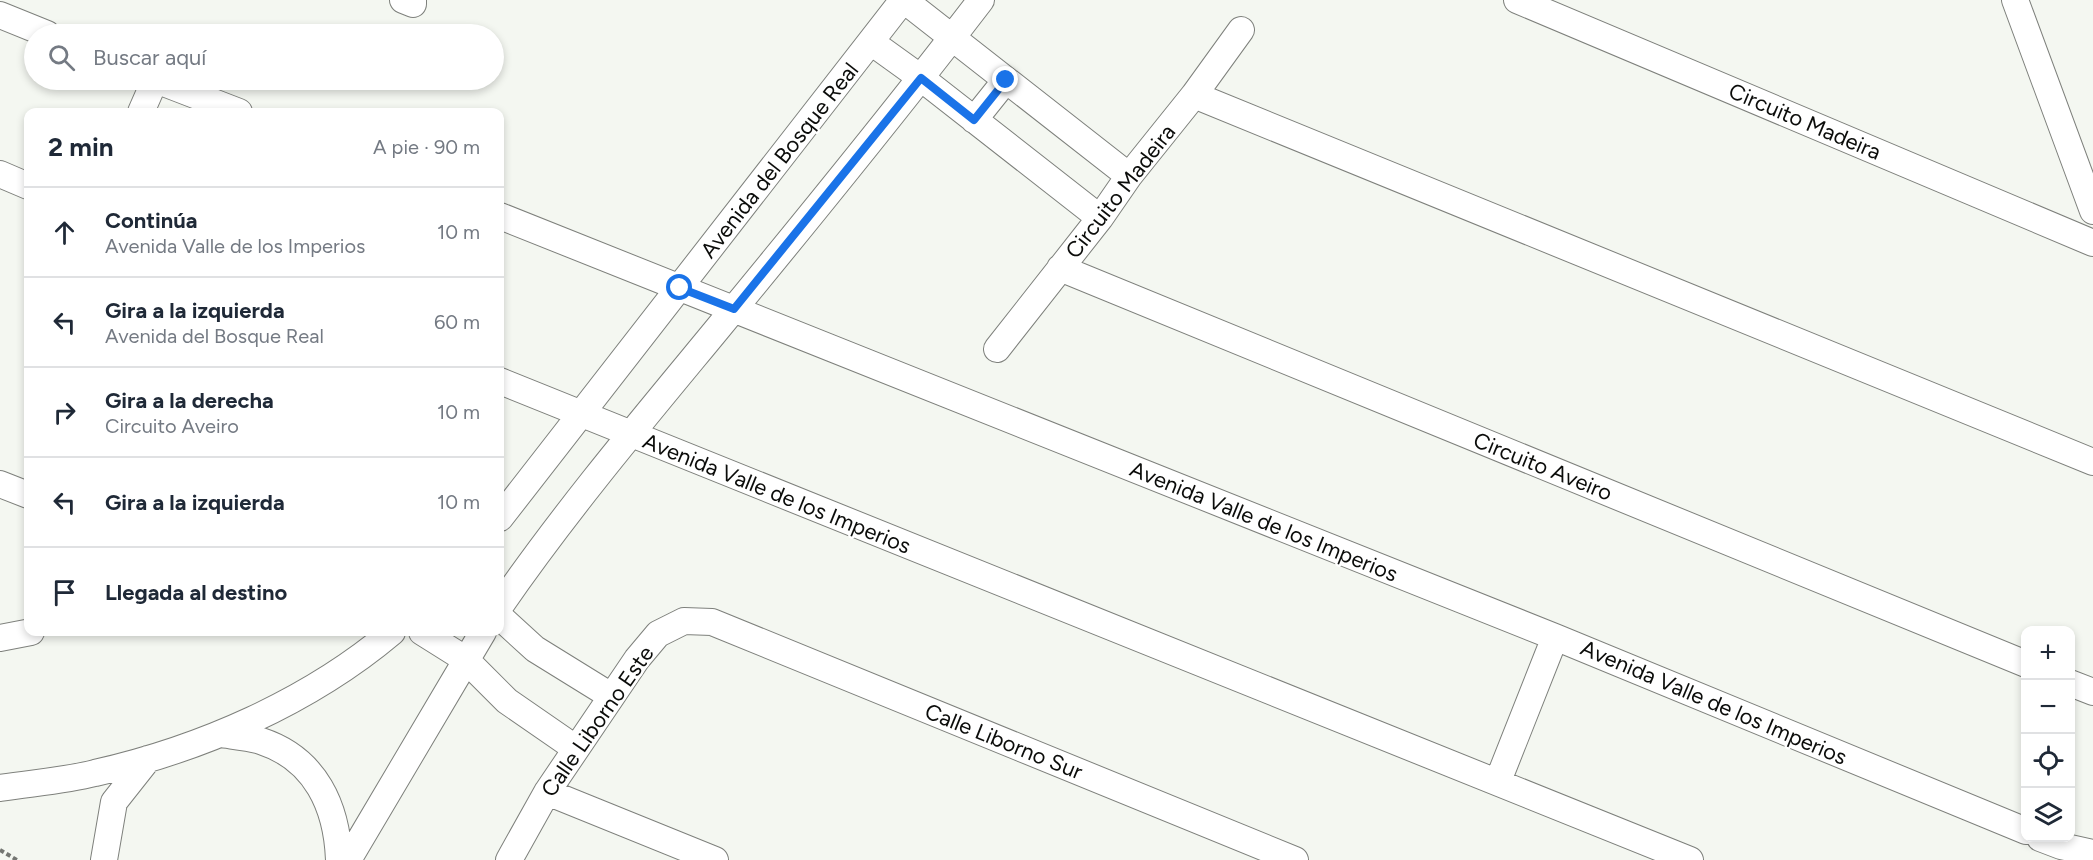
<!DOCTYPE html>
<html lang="es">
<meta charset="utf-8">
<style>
:root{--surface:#fff;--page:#f6f6f7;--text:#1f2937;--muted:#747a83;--line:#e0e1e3}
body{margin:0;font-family:Figtree,sans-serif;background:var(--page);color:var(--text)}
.controls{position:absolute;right:18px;bottom:18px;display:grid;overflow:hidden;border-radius:12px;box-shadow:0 3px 9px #0003}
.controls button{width:54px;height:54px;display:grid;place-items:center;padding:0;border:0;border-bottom:2px solid var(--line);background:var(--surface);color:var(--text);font:30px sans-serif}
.stop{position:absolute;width:18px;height:18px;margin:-14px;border:4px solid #1a73e8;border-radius:50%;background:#fff}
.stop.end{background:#1a73e8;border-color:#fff;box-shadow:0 2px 6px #0008}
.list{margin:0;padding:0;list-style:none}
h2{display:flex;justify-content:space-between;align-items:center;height:78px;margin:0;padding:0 24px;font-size:26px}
h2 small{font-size:20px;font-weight:400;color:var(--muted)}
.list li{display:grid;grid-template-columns:39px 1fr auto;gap:18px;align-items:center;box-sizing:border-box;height:90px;padding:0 24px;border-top:2px solid var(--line)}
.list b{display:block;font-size:22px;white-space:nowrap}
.list p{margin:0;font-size:20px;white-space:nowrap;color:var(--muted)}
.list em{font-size:20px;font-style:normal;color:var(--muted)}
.icon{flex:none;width:33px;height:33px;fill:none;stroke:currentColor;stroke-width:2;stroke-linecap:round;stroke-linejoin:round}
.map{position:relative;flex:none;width:2093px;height:860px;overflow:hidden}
.search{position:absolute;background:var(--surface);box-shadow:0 3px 9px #0003;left:24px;top:24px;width:480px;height:66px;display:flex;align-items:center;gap:15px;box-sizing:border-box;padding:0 21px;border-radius:33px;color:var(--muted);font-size:22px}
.panel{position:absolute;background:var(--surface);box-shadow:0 3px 9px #0003;left:24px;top:108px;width:480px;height:528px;border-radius:12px}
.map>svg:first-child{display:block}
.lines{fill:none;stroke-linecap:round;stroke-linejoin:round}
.street-casing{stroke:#7e807c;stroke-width:28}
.path{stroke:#747672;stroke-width:4;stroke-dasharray:4.5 3;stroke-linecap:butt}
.street{stroke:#fff;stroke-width:26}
.route{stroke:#1a73e8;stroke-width:8}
.labels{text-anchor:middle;stroke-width:4.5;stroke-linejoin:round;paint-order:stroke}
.street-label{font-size:22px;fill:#0b0c0a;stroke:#fff}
</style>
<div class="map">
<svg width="2093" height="860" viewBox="0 0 2093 860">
<rect width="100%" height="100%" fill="#f4f7f1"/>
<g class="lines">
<defs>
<path id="street" d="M403 0 413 4V0
M904 0 1129 176
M1517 0 2093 243
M2015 0 2093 211
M0 15 47 34
M871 42 921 78 1100 218
M156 80 239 112
M1194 95 2093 462
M141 112 155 80
M974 120 1006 80
M0 174 28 186
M500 216 1555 637 2026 831
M1060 268 2026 664
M997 349 1100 218 1129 176 1194 95 1241 30
M500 381 1690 860
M0 484 28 495
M500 518 903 0
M500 606C567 509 644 418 719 327 808 219 896 111 981 0
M500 617 535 649 611 696
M422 632 465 659 507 701 575 748
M0 638 31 632
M2070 683 2093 692
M220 734C233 736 248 737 261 741 316 759 337 807 339 860
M1498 781 1555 637
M0 788C31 783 64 781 95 773 201 749 309 702 392 632
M547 792 715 860
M2040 838 2061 846 2093 853
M104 860 114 802 148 759
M348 860 483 632
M509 860 547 792 637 659 658 634 684 621 712 622 1295 860"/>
</defs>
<use href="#street" class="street-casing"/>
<path class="path" d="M0 850 17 860"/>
<use href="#street" class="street"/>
</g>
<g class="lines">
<path class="route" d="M680 288 734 309 921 78 974 120 1006 80"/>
</g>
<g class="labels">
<g class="street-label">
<text transform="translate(1805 121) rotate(23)" y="8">Circuito Madeira</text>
<text transform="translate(779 160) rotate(-52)" y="8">Avenida del Bosque Real</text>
<text transform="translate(1120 191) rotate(-52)" y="8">Circuito Madeira</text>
<text transform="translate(1543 466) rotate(22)" y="8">Circuito Aveiro</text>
<text transform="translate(777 493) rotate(22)" y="8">Avenida Valle de los Imperios</text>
<text transform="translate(1264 521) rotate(22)" y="8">Avenida Valle de los Imperios</text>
<text transform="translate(1714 702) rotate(23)" y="8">Avenida Valle de los Imperios</text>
<text transform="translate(597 721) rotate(-55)" y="8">Calle Liborno Este</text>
<text transform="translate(1004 741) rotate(22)" y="8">Calle Liborno Sur</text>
</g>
</g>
</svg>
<div class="controls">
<button>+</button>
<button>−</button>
<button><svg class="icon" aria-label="locate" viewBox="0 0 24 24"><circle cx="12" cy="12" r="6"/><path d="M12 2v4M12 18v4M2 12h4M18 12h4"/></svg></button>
<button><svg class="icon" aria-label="layers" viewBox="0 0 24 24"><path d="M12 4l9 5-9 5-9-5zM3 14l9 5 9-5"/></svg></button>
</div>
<div class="stop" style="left:680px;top:288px"></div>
<div class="stop end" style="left:1006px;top:80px"></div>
<div class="search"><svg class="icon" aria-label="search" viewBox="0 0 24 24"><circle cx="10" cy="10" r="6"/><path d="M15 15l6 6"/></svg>Buscar aquí</div>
<section class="panel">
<h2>2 min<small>A pie · 90 m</small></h2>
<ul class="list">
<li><svg class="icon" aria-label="ahead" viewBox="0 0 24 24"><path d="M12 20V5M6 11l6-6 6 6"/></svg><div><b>Continúa</b><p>Avenida Valle de los Imperios</p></div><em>10 m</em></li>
<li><svg class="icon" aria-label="left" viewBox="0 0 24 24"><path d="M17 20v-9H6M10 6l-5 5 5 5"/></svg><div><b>Gira a la izquierda</b><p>Avenida del Bosque Real</p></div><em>60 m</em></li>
<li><svg class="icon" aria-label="right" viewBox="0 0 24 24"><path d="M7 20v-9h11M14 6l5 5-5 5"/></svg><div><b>Gira a la derecha</b><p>Circuito Aveiro</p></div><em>10 m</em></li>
<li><svg class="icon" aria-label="left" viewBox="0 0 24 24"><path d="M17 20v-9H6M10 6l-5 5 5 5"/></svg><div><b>Gira a la izquierda</b></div><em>10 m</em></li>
<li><svg class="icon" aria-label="arrive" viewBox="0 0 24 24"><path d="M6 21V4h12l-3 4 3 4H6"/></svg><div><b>Llegada al destino</b></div></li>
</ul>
</section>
</div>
